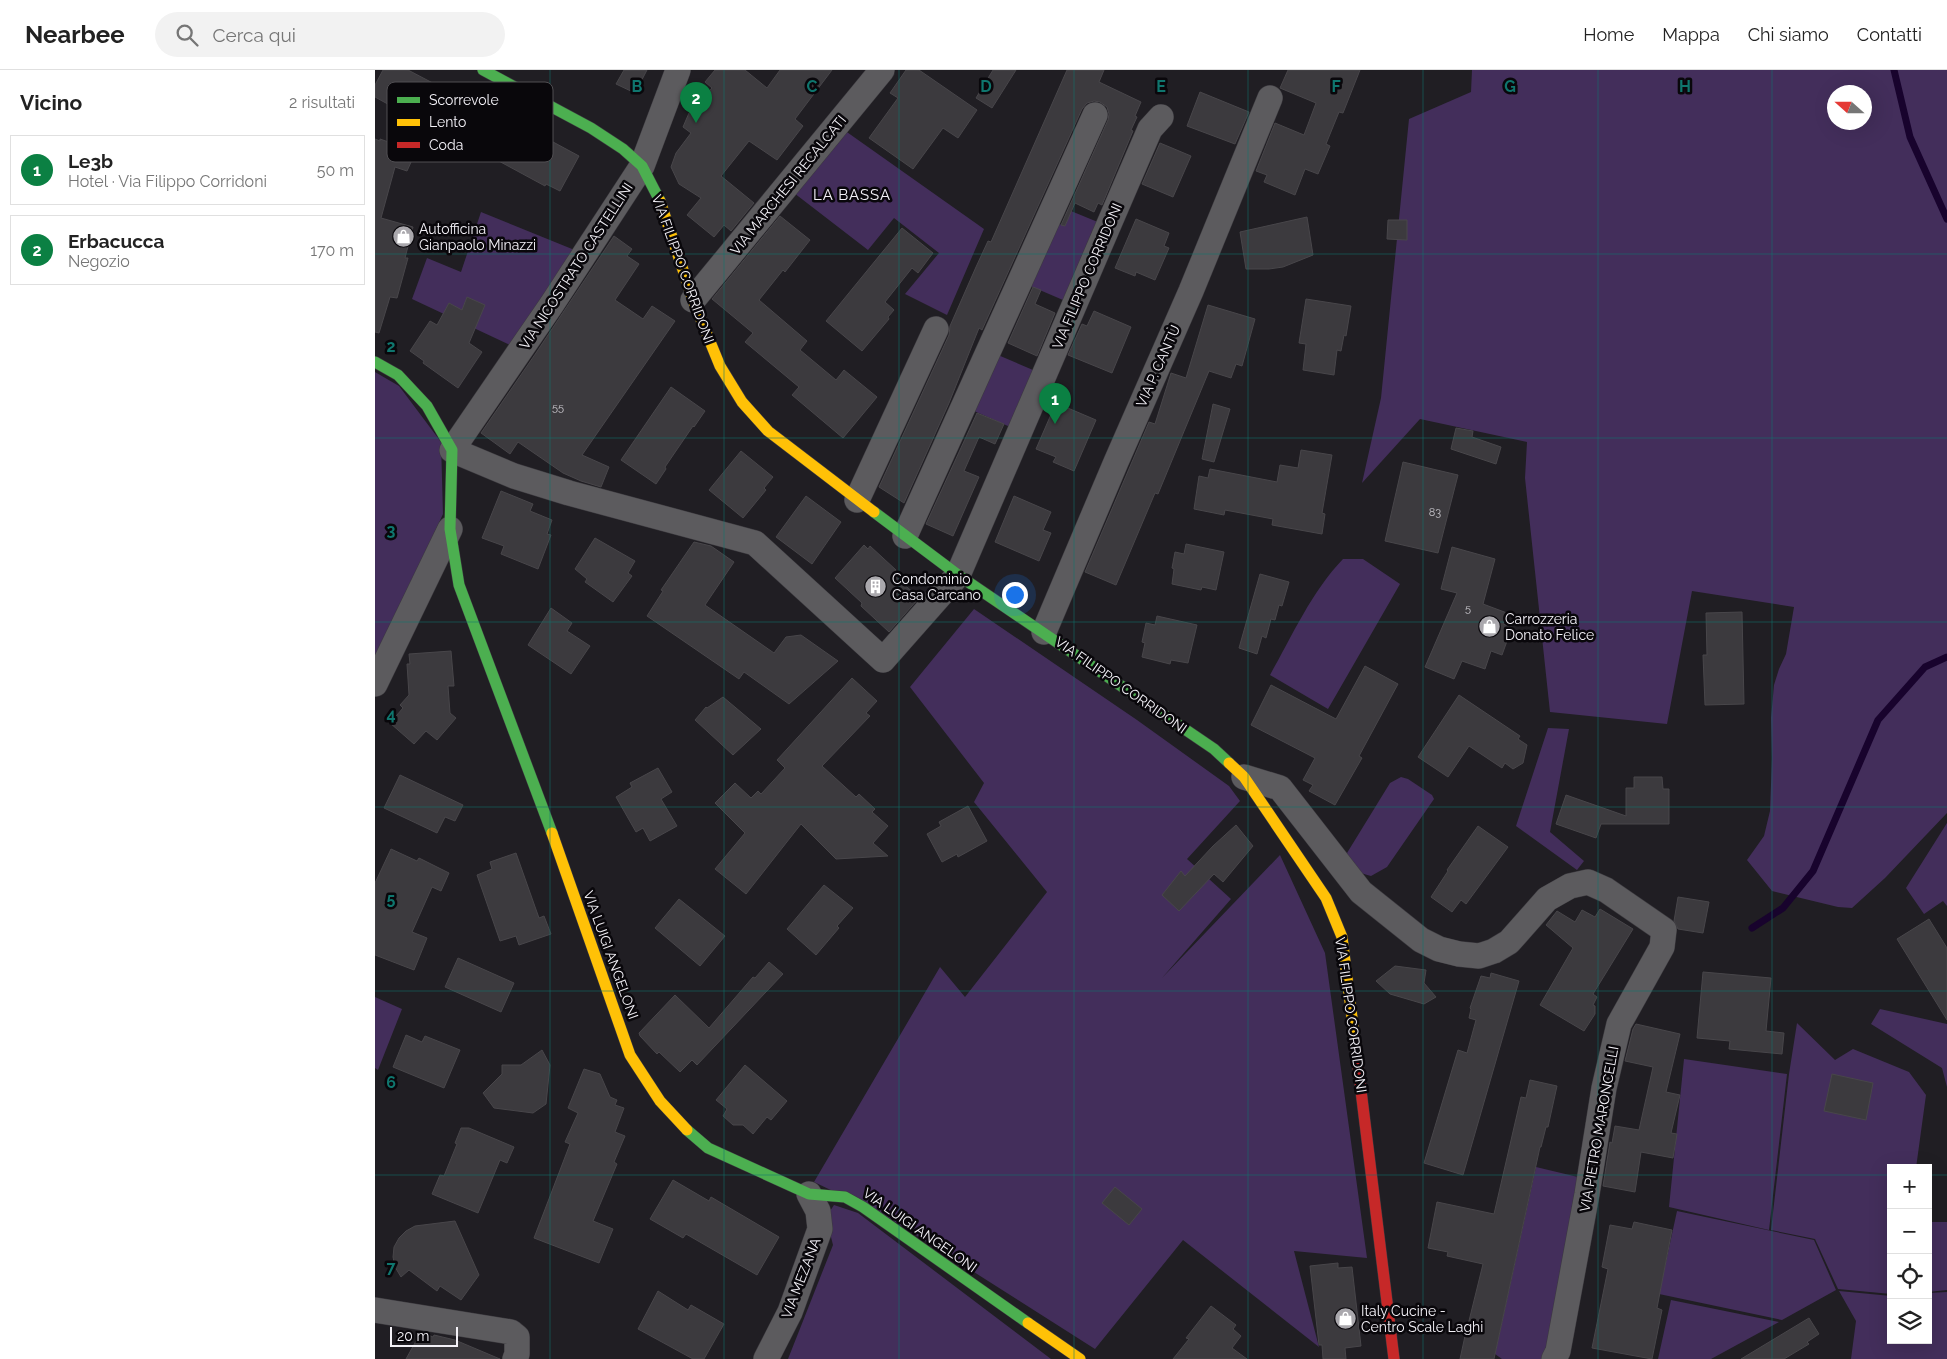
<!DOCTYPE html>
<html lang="it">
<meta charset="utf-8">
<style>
:root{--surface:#fff;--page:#f2f2f2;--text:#222;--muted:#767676;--line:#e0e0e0;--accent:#0b8043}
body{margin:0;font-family:Raleway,sans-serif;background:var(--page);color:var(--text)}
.controls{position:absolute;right:15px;bottom:15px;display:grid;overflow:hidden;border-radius:0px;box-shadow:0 5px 20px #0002}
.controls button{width:45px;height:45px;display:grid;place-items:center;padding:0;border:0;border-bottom:1px solid var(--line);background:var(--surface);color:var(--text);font:25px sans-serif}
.compass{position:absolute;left:1452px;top:15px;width:45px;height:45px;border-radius:50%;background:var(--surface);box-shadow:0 5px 20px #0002;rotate:291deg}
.scale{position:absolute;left:15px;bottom:12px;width:68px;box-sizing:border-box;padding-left:5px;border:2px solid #f4f2f8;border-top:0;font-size:14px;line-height:18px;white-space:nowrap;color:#f4f2f8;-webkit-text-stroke:4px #09070b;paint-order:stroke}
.you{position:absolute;left:639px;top:524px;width:18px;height:18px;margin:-12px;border:4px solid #fff;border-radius:50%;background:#1a73e8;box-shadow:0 0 0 8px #1a73e833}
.badge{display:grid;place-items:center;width:32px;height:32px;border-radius:50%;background:var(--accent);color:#fff;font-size:16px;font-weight:700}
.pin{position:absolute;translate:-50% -41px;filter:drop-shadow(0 1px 2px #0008)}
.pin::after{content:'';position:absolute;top:26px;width:18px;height:15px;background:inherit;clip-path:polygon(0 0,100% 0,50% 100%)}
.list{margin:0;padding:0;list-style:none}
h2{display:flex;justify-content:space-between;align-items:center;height:65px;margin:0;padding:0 20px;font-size:21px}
h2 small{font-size:16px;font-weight:400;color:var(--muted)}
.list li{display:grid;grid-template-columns:32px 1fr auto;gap:15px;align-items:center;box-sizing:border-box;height:70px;margin:0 10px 10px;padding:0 10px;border:1px solid var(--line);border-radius:0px}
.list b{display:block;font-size:19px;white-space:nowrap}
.list p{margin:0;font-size:16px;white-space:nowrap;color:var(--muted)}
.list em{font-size:16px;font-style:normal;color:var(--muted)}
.icon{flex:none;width:28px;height:28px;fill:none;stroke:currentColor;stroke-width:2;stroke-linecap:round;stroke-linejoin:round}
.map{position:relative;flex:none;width:1572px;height:1289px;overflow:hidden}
header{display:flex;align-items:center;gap:30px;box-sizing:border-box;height:70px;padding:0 25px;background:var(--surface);border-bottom:1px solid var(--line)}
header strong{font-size:24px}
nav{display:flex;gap:28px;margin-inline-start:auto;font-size:18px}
.search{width:350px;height:45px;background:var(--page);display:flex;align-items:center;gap:12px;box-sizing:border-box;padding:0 18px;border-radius:28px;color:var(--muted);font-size:19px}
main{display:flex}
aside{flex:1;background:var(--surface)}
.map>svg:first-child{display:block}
.green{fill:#432e5b;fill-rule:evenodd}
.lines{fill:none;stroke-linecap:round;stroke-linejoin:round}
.stream{stroke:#18032d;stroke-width:7}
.building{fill:#3c3a3e;stroke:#48464a}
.street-casing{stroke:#3c3a3f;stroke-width:26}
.fast-casing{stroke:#3c3a3f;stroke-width:12}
.slow-casing{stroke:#3c3a3f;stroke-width:12}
.jam-casing{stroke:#3c3a3f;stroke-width:12}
.street{stroke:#5c5b5e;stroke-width:25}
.fast{stroke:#4caf50;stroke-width:11}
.slow{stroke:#ffc107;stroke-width:11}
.jam{stroke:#c62828;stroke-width:11}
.grid{fill:none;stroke:#0f766e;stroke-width:1;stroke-opacity:0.55}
.labels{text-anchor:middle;stroke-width:5;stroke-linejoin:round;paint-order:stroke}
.number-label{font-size:11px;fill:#c6c4ca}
.street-label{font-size:14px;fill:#f4f2f8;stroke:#09070b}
.poi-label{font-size:14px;fill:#f4f2f8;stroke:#09070b;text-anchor:start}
.neighbourhood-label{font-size:15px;letter-spacing:1px;fill:#f4f2f8;stroke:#09070b}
.key{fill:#09070b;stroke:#504e52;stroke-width:1}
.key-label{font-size:14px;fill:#f4f2f8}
.grid-label{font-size:16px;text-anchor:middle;font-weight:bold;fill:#0f766e;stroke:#09070b;stroke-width:5;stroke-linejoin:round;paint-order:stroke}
</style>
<header>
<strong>Nearbee</strong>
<div class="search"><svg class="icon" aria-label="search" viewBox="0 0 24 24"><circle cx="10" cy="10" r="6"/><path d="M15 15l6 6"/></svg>Cerca qui</div>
<nav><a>Home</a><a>Mappa</a><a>Chi siamo</a><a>Contatti</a></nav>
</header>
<main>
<aside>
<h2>Vicino<small>2 risultati</small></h2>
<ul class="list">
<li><span class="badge">1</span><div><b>Le3b</b><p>Hotel · Via Filippo Corridoni</p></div><em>50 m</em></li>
<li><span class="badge">2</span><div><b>Erbacucca</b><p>Negozio</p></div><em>170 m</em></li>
</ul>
</aside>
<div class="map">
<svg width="1572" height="1289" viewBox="0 0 1572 1289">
<rect width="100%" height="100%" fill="#201e23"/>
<path class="green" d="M1097 0H1572V743L1510 808 1477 838 1463 837 1397 821 1372 790 1389 766 1395 741 1397 688 1396 648 1399 615 1404 599 1411 584 1419 537 1317 521 1292 654 1175 642 1150 408 1152 372 1045 349 987 413 1006 328 1034 49 1096 22ZM1460 22H1490V52H1460Z
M469 60 609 159 572 245 530 224 564 183 519 148 493 180 419 123Z
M696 141 730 155 695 233 653 215 681 153 690 156Z
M106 142 202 181 135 275 37 229 52 188 86 202Z
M623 285 665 303 642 360 599 341Z
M0 302 24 316 66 372 68 444 0 592Z
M968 489H988L1025 514 953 639 895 605C917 566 937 521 968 489Z
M599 539 762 650 854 716 865 731 812 789 856 829 787 908 905 785 950 883 992 1188 919 1181 944 1277 808 1170 720 1279 514 1148 439 1112 565 897 590 927 672 822 599 732 609 713 535 617Z
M1173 658 1194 659 1175 762 1209 791 1202 800 1141 756Z
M1026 707 1033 709 1057 725 1059 729 1012 797 996 806C981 802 975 799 972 783L1015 713Z
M1572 753V836L1568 831 1549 844 1531 818Z
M0 927 27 939 3 1000 0 998Z
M1505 939 1572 954V1017L1567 998 1496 954Z
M1422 953 1460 990 1478 979 1534 1002 1551 1025 1541 1098H1516V1224L1463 1219 1440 1169 1396 1160 1414 1004Z
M1309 989 1412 1004 1394 1160 1294 1137Z
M1161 1097 1207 1108 1173 1289H1127L1120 1284Z
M459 1135 483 1143 676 1289H413L458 1175 451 1147Z
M1302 1141 1439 1170 1461 1220 1407 1250 1284 1224Z
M1553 1152H1572V1220L1553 1222Z
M1464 1221 1516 1226V1270H1553V1223L1572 1222V1289H1476L1481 1251Z
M1296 1230 1404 1252 1336 1289H1283Z"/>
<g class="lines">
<path class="stream" d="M1519 0 1535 67 1572 149
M1377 858 1408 838 1438 801 1503 650 1550 597 1572 587"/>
</g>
<path class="building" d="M8 0H33L71 20 68 26 147 68H149L154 59 204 86 185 121 171 114 170 116 109 83 107 88 51 59 32 101 20 97 6 148 38 157 30 188H33L22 228 15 227 4 263 0 262V69L5 71V69L19 74 29 43 0 27V15Z
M249 0H272L260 23 241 14Z
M340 0H370L392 18 405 0H457L420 49 428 56 402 90 374 71 346 106 379 133 356 161 349 155 339 167 312 145 326 128 304 114 296 97 301 83 316 63 308 57 314 43 337 18 330 12Z
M531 0H544L602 40 583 68 568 58 538 99 494 68 523 28 515 23Z
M618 0H641L617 38 601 28Z
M692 0H729L724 12 766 32 760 46 762 47 756 60 758 61 727 135 723 133 719 142 700 133 690 156 686 155 733 50 734 44 732 37 725 32 719 31 712 33 707 39 607 260 604 258 574 333 529 433 504 417 574 265 575 256 601 197 613 171 616 172Z
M913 0H985L968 43 964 42 951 74 955 76 943 104 930 99 920 125 889 112 892 105 881 101 900 53 929 65 941 33 905 18Z
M825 22 874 42 860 74 812 56Z
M785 73 816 86 798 127 767 114Z
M405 146 435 170 410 202 408 200 384 230 432 271 425 280 461 310 469 300 502 327 468 368 417 325 424 317 370 272 378 263 337 229Z
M932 147 938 185 908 197 894 199H871L865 162Z
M761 149 794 163 789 176 794 178 780 210 761 202 760 206 740 198Z
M1013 150H1032V170L1012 169Z
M527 158 558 183 543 203 537 198 510 232 519 240 513 247 514 249 487 281 451 251Z
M239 166 257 179 252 186 264 194 240 230 268 249 277 236 300 251 207 385 234 397 226 417 206 411 188 403 143 372 135 384 106 363 161 283Z
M658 217 666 220 660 234 680 243 662 286 633 273Z
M92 227 110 235 94 273 107 282 83 318 48 293 49 291 35 281 55 251 62 255 74 233 87 240Z
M931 229 976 236 971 266 969 265 966 281 962 280 959 305 928 300 931 274 924 273Z
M833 235 880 249 867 296 861 294 856 308 834 301 783 424 780 423 741 515 710 502 774 352 780 354 796 303 811 308Z
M719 241 756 257 737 303 693 285 707 254 712 256Z
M296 317 330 341 319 357 318 356 290 397 291 399 281 414 246 390Z
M681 333 721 350 699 401 678 392 681 387 661 379Z
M838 334 855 339 839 392 827 389Z
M602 343 629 354 620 374 604 367 589 401 604 407 578 466 551 454Z
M1081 358 1098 361 1097 367 1126 377 1121 394 1076 379Z
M926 380 957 385 947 443 950 444 947 464 897 455 898 449 850 440 849 445 819 439 824 406 833 408 835 399 902 412 905 395 923 398Z
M366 381 398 407 389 418 391 420 368 448 334 420Z
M1028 392 1083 405 1063 483 1010 471Z
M126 421 158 434 155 441 177 450 172 464 176 465 163 499 126 484 129 476 107 468Z
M431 426 466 452 437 494 401 467Z
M639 426 676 442 668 460 676 463 664 491 620 472Z
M220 468 260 491 253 503 257 506 238 532 210 512 212 509 200 499Z
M319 472 336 476 359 492 330 535 399 583 411 567 426 565 463 591 414 634 369 602 364 609 272 546 288 521 286 520Z
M811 474 849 482 841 520 827 517 826 520 797 514 799 499 797 498 800 482 809 484Z
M489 475 493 479 495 476 521 500 518 504 544 528 514 562 486 536 487 533 460 508Z
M1077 477 1120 489 1108 534 1132 543 1128 554 1137 557 1127 585 1116 581 1110 599 1087 591 1079 609 1050 597 1082 523 1066 519Z
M885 504 914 512 907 536 904 535 900 550 896 549 891 568 887 566 882 584 864 578Z
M176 538 197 553 192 561 215 576 196 604 153 575Z
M1367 542 1369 634 1330 635 1328 585H1332L1331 543Z
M782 546 822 555 813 593 796 590 795 594 767 587 770 573 767 572 771 553 780 555Z
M76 581 79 616H73L75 643 81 648 62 670 51 661 39 674 15 653 28 638 25 635 34 625 32 594H35L34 584Z
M990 596 1023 614 984 686 987 688 960 735 934 721 938 715 928 710 940 688 876 655 896 615 961 649Z
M477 608 502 631 491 643 495 646 447 696 481 727 484 724 500 739 497 742 513 756 498 773 513 786 461 789 426 754 371 824 340 799 370 763 340 733 360 713 376 728 383 721 386 724 410 698 402 690Z
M1084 625 1145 666 1143 669 1152 675 1148 693 1138 699 1130 693 1127 698 1094 676 1073 707 1043 687Z
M348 627 386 659 358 685 320 650 331 637 332 638Z
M283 698 297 722 286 729 302 756 275 771 268 758 261 762 241 727 257 717 255 713Z
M25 705 88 735 80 751 70 747 62 763 9 738Z
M1259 707H1287L1288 719H1294V754H1226L1221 768 1181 754 1191 725 1251 746V718H1259Z
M593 736 612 771 583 787 582 784 567 792 552 764 566 756 564 752Z
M861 755 878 776 848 812 839 804 804 841 787 825 806 801 810 806 838 776Z
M1103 756 1133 777 1091 834 1086 830 1077 842 1056 827 1073 801 1072 800Z
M16 779 42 791 44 788 74 803 66 821 57 817 37 862 52 868 39 900 0 885V813Z
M141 783 164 848 169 846 176 864 144 875 141 866 125 871 102 805 117 799 115 792Z
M449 815 478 838 462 856 464 858 441 885 412 859Z
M1303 827 1334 832 1328 863 1303 859 1299 851Z
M304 829 350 866 325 896 280 858Z
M1225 839 1258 859 1218 924 1222 927 1218 935 1220 936V944L1209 961 1165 935 1198 878 1171 855 1182 841 1200 852 1207 840 1220 847Z
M1554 849 1572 878V950L1522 869Z
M83 888 139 913 126 942 70 917Z
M394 892 408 904 322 995 317 990 305 1002 284 982 282 984 265 966 264 963 300 925 334 958 378 907 380 908Z
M1020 896 1051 900 1049 913 1061 927 1049 934 1015 924 1001 911Z
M1328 902 1396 908 1391 961 1409 963 1407 984 1354 979 1355 971 1322 968Z
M1116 903 1144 911 1088 1105 1049 1093 1083 980 1092 983 1101 950 1094 948 1096 939 1095 938 1106 906 1115 908Z
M1261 954 1305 964 1291 1022 1305 1025 1296 1063 1302 1064 1298 1088 1266 1082 1260 1122 1228 1116 1235 1072 1237 1073 1240 1056 1264 1060 1278 997 1250 991 1258 959Z
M31 965 47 972 50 966 85 980 69 1018 18 997Z
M167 980 175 995 171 1034 158 1043 119 1038 108 1023 127 1004V995H146Z
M370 995 412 1031 396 1050 392 1047 378 1064 368 1055H358L348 1046 352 1039 341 1030Z
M209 999 225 1004 235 1027 242 1030 240 1035 249 1038 240 1062 250 1066 239 1092 242 1094 218 1151 238 1159 224 1193 159 1168 195 1074 190 1072 203 1043 193 1038Z
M1457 1004 1498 1013 1491 1050 1449 1041Z
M1155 1010 1182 1016 1173 1057H1171L1166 1077H1165L1119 1289H1085L1090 1266 1100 1262 1091 1263 1108 1194 1072 1186 1073 1182 1053 1178 1062 1132 1119 1144 1146 1027 1151 1028Z
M86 1058H94L139 1077 132 1093 125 1090 103 1143 57 1124 65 1105 69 1106 82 1074 80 1073Z
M298 1110 334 1131 336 1127 404 1167 382 1205 311 1164 308 1168 275 1149Z
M740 1117 767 1139 754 1155 727 1133Z
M80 1151 104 1205 86 1230 65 1216 62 1221 34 1200 26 1207 20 1197 18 1187 19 1177 24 1168 31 1161 40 1156Z
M1259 1152 1297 1160 1282 1238 1287 1240 1277 1289 1217 1278 1233 1199 1227 1197 1235 1155 1257 1159Z
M963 1193V1198L977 1197 986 1276 970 1278 971 1289H948L947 1275H944L935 1196Z
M283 1221 313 1240 316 1235 349 1254 329 1289H318L263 1259Z
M836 1236 861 1255 858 1259 866 1266 857 1278 872 1289H798L814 1269 811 1268Z
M1434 1248 1444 1264 1432 1272 1434 1274 1409 1289H1366Z
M46 1262 58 1267 59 1265 80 1270 125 1289H31Z"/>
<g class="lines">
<defs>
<path id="street" d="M303 0 267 96 177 234 77 380 139 406 194 423 380 473 508 590 583 505 775 59 786 47
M318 230 507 0
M482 430 561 259
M530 466 720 45
M669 562 741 392 816 221 895 28
M0 614 75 459
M869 707 905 718 986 822 1046 870 1064 879 1084 884 1104 886 1119 881 1134 872 1172 829 1195 816 1213 812 1231 820 1289 860 1287 877 1244 954 1229 1018 1212 1124 1183 1281 1179 1289
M0 1240 136 1262 142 1267V1284L140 1289
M391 1289 415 1242 445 1159 443 1141 434 1124"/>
<path id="fast" d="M108 0 216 58 248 79 267 96 285 131
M0 292 23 305 52 336 77 380 75 459 84 515 177 763
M499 442 583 505 839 679 854 693
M312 1060 333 1078 434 1124 470 1127 488 1137 653 1253"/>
<path id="slow" d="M285 131 318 230 345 296 367 332 393 361 499 442
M854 693 869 707 951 828 967 867 982 988
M177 763 255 985 285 1031 312 1060
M653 1253 705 1289"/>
<path id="jam" d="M982 988 1019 1289"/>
</defs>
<use href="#street" class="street-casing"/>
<use href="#fast" class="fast-casing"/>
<use href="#slow" class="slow-casing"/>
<use href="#jam" class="jam-casing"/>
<use href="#street" class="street"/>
<use href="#fast" class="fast"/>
<use href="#slow" class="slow"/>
<use href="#jam" class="jam"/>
</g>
<path class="grid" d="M175 0V1289M349 0V1289M524 0V1289M699 0V1289M873 0V1289M1048 0V1289M1223 0V1289M1397 0V1289M0 184H1572M0 368H1572M0 552H1572M0 737H1572M0 921H1572M0 1105H1516M1553 1105H1572"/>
<defs>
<symbol id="shop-disc" viewBox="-11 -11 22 22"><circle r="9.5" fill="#aaa8ad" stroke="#09070b"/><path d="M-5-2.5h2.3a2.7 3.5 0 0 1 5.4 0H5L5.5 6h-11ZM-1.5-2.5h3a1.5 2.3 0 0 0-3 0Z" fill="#fff"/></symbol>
<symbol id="building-disc" viewBox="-11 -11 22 22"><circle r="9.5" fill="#aaa8ad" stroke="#09070b"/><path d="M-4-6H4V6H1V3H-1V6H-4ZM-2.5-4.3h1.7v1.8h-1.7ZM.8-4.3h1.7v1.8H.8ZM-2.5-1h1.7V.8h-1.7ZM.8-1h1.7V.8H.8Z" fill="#fff"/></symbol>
</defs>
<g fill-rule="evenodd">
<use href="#shop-disc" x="16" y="154" width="25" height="25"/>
<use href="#building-disc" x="488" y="504" width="25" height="25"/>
<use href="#shop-disc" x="1102" y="544" width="25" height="25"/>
<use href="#shop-disc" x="958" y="1236" width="25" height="25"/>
</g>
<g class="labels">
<g class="number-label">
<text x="183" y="341">55</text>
<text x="1060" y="446">83</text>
<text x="1093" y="542">5</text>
</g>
<g class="street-label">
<text transform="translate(413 115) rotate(-51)" y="5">VIA MARCHESI RECALCATI</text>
<text transform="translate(201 196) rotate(-57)" y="5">VIA NICOSTRATO CASTELLINI</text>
<text transform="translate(308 199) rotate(70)" y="5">VIA FILIPPO CORRIDONI</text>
<text transform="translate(712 206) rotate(-67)" y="5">VIA FILIPPO CORRIDONI</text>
<text transform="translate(783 296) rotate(-66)" y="5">VIA P. CANTÙ</text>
<text transform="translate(746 615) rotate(35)" y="5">VIA FILIPPO CORRIDONI</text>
<text transform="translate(236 885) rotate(70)" y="5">VIA LUIGI ANGELONI</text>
<text transform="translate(976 945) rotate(82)" y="5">VIA FILIPPO CORRIDONI</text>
<text transform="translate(1224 1059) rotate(-80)" y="5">VIA PIETRO MARONCELLI</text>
<text transform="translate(545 1160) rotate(35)" y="5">VIA LUIGI ANGELONI</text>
<text transform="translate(426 1208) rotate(-69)" y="5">VIA MEZANA</text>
</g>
<g class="poi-label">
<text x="44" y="164">Autofficina<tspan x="44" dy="16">Gianpaolo Minazzi</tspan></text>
<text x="517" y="514">Condominio<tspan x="517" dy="16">Casa Carcano</tspan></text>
<text x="1130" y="554">Carrozzeria<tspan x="1130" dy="16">Donato Felice</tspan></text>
<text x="986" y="1246">Italy Cucine -<tspan x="986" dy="16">Centro Scale Laghi</tspan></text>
</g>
<g class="neighbourhood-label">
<text x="477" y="130">LA BASSA</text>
</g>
</g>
<rect x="12" y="12" width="166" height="80" rx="8" class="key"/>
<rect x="22" y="27" width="23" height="6" fill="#4caf50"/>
<rect x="22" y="49" width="23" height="7" fill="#ffc107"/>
<rect x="22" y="72" width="23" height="6" fill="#c62828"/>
<g class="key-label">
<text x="54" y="35">Scorrevole</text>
<text x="54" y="57">Lento</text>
<text x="54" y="80">Coda</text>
</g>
<g class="grid-label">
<text x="262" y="22">B</text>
<text x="437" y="22">C</text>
<text x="611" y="22">D</text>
<text x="786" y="22">E</text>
<text x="961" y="22">F</text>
<text x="1135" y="22">G</text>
<text x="1310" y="22">H</text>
<text x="16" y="282">2</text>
<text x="16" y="466">3</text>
<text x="16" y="650">4</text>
<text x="16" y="834">5</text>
<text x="16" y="1018">6</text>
<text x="16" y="1203">7</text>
</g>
</svg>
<div class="controls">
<button>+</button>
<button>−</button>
<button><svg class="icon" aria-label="locate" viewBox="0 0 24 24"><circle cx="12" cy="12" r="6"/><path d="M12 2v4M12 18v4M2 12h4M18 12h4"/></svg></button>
<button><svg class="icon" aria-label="layers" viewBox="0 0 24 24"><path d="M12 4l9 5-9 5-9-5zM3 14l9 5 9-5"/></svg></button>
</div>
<svg class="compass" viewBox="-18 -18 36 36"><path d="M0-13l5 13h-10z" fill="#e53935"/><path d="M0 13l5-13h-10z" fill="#767676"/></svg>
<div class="scale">20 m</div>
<div class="you"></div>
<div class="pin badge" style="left:680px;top:354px">1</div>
<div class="pin badge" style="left:321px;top:53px">2</div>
</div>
</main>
